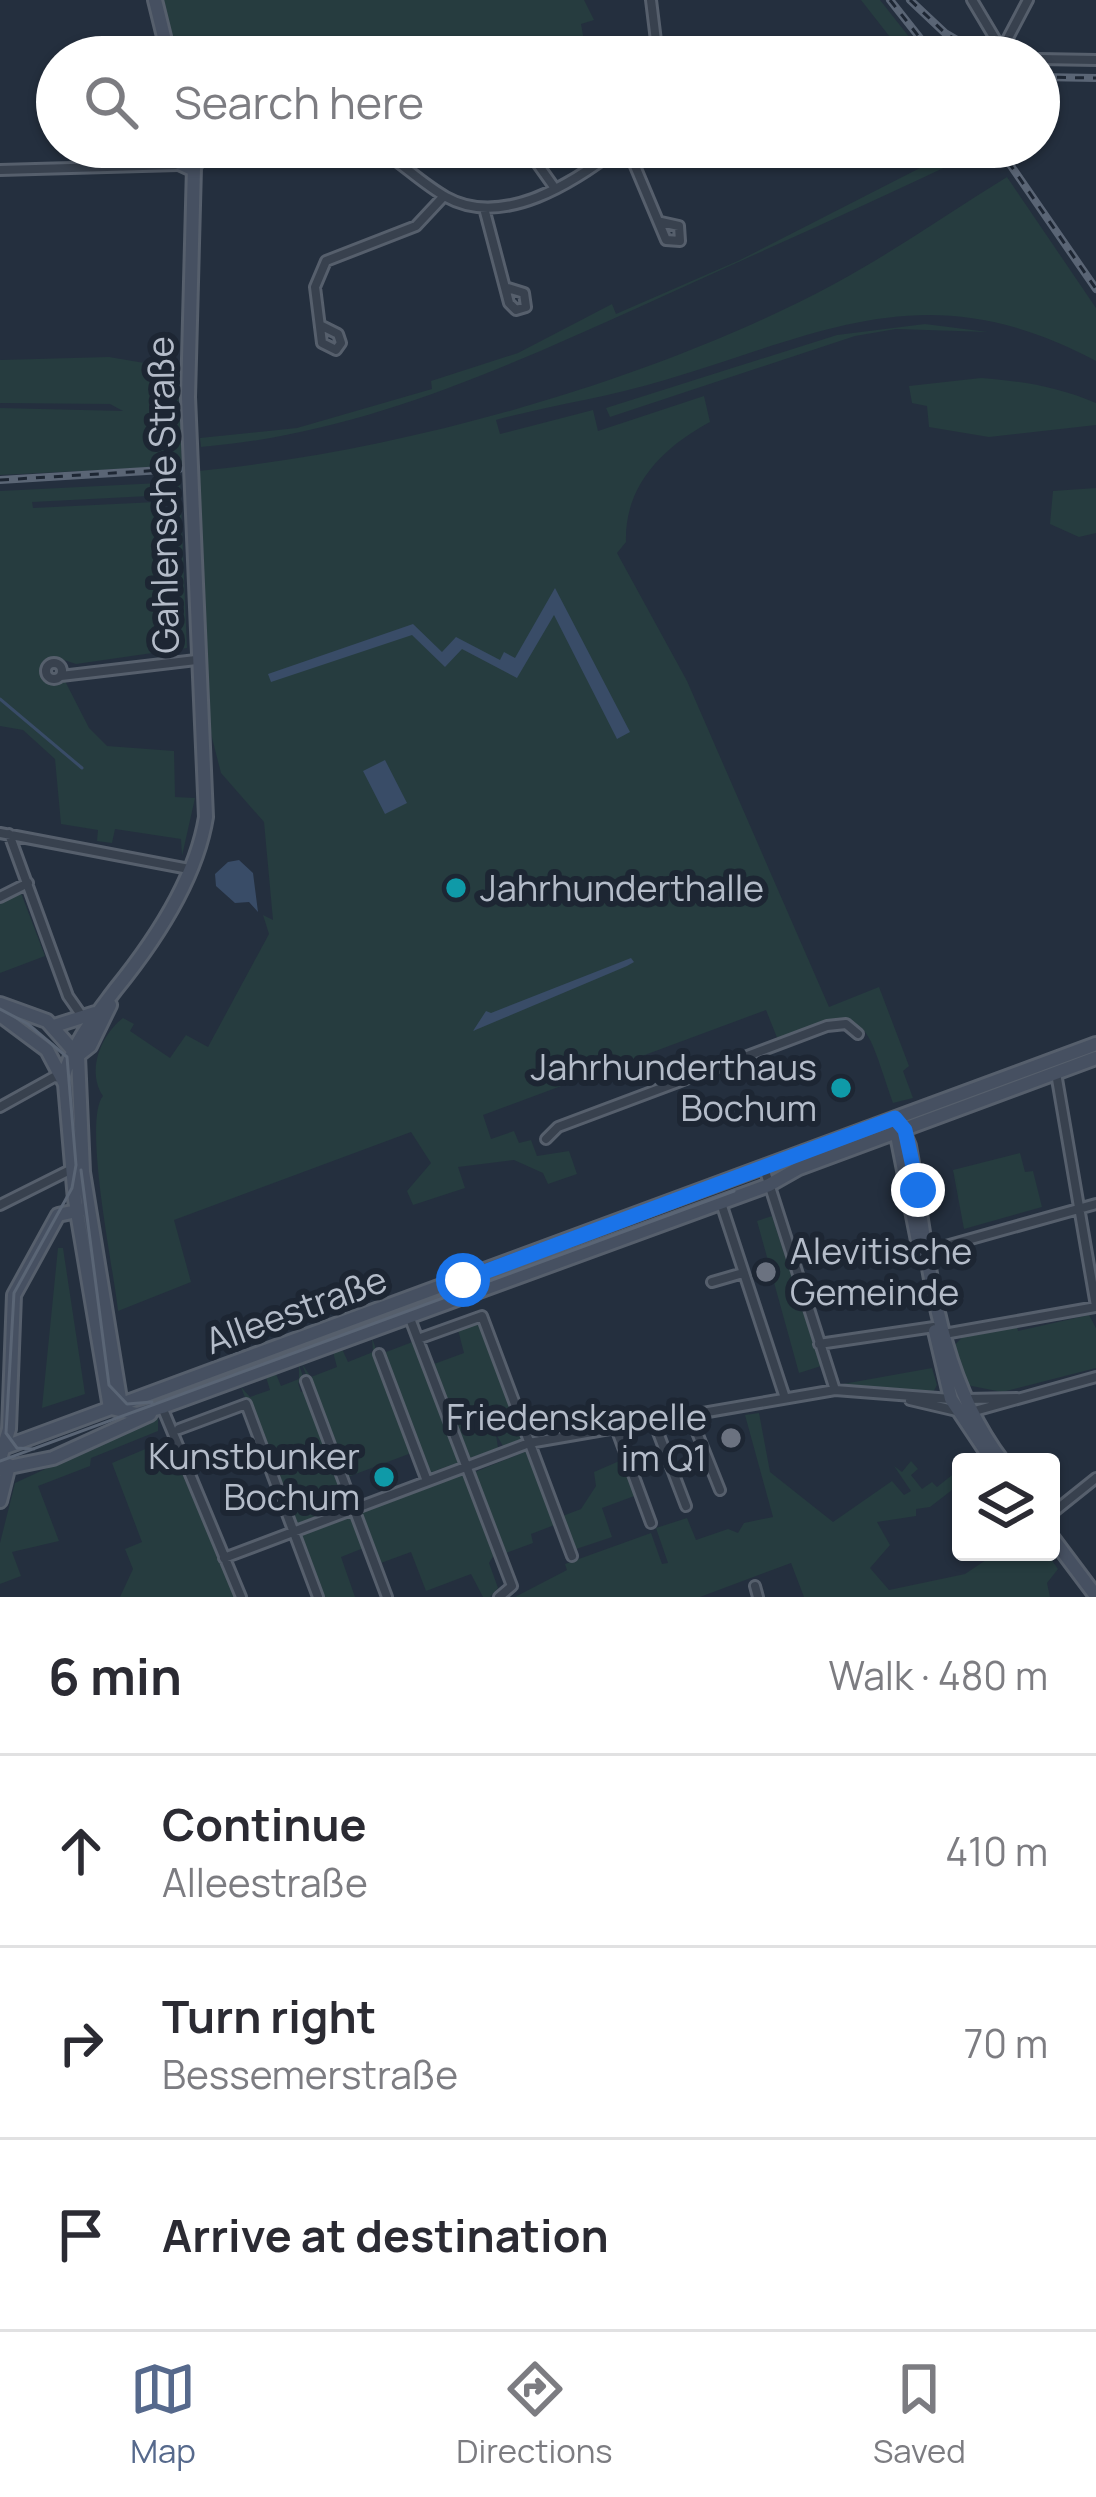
<!DOCTYPE html>
<meta charset="utf-8">
<style>
:root{--surface:#fff;--page:#f2f2f3;--text:#2b2b33;--muted:#7c7c81;--line:#e1e1e2;--accent:#56698c}
body{margin:0;font-family:Manrope,sans-serif;background:var(--page);color:var(--text)}
.controls{position:absolute;right:36px;bottom:36px;display:grid;overflow:hidden;border-radius:12px;box-shadow:0 3px 9px #0004}
.controls button{width:108px;height:108px;display:grid;place-items:center;padding:0;border:0;border-bottom:3px solid var(--line);background:var(--surface);color:var(--text);font:60px sans-serif}
.stop{position:absolute;width:36px;height:36px;margin:-27px;border:9px solid #1a73e8;border-radius:50%;background:#fff}
.stop.end{background:#1a73e8;border-color:#fff;box-shadow:0 3px 12px #0008}
.list{margin:0;padding:0;list-style:none}
h2{display:flex;justify-content:space-between;align-items:center;height:156px;margin:0;padding:0 48px;font-size:51px}
h2 small{font-size:39px;font-weight:400;color:var(--muted)}
.list li{display:grid;grid-template-columns:78px 1fr auto;gap:36px;align-items:center;box-sizing:border-box;height:192px;padding:0 48px;border-top:3px solid var(--line)}
.list b{display:block;font-size:45px;white-space:nowrap}
.list p{margin:0;font-size:39px;white-space:nowrap;color:var(--muted)}
.list em{font-size:39px;font-style:normal;color:var(--muted)}
.icon{flex:none;width:66px;height:66px;fill:none;stroke:currentColor;stroke-width:2;stroke-linecap:round;stroke-linejoin:round}
.map{position:relative;flex:none;width:1096px;height:1597px;overflow:hidden}
.search{position:absolute;background:var(--surface);box-shadow:0 3px 9px #0004;left:36px;right:36px;top:36px;height:132px;display:flex;align-items:center;gap:30px;box-sizing:border-box;padding:0 42px;border-radius:66px;color:var(--muted);font-size:45px}
.sheet{height:732px;background:var(--surface)}
nav{display:flex;justify-content:space-around;align-items:center;box-sizing:border-box;height:168px;border-top:3px solid var(--line);background:var(--surface);font-size:33px;color:var(--muted)}
nav a{display:grid;justify-items:center;gap:6px}
nav .on{color:var(--accent)}
.map>svg:first-child{display:block}
.green{fill:#263c3f;fill-rule:evenodd}
.water{fill:#394c67}
.lines{fill:none;stroke-linecap:round;stroke-linejoin:round}
.stream{stroke:#394c67;stroke-width:3}
.street-casing{stroke:#565f6c;stroke-width:14}
.secondary-casing{stroke:#565f6c;stroke-width:18}
.street{stroke:#38414e;stroke-width:8}
.secondary{stroke:#465061;stroke-width:12}
.tram{stroke:#5a6575;stroke-width:3}
.rail-casing{stroke:#5a6575;stroke-width:8}
.rail{stroke:#1d2633;stroke-width:3;stroke-dasharray:9;stroke-linecap:butt}
.route{stroke:#1a73e8;stroke-width:15}
.culture-dot{fill:#0f9aa8;stroke:#1d2633;stroke-width:4.5}
.worship-dot{fill:#6b7280;stroke:#1d2633;stroke-width:4.5}
.labels{text-anchor:middle;stroke-width:12;stroke-linejoin:round;paint-order:stroke}
.street-label{font-size:36px;fill:#b4bcc9;stroke:#1d2633}
.poi-label{font-size:36px;fill:#b4bcc9;stroke:#1d2633;text-anchor:end}
</style>
<div class="map">
<svg width="1096" height="1597" viewBox="0 0 1096 1597">
<rect width="100%" height="100%" fill="#242f3e"/>
<path class="green" d="M163 0H584L594 20 581 24 587 57H178Z
M861 0H880L925 57 912 51 904 55Z
M961 147 969 148V156C858 209 746 258 635 309 495 372 357 434 201 447L200 438 297 428 432 389 431 381 518 353 612 304 616 314 740 260Z
M1007 177 1096 308V361C929 272 828 331 665 380 610 397 551 405 496 420L500 434 593 410 598 431 704 396 710 422C663 447 624 486 626 542L617 553 687 681 829 1007 879 987 909 1066 903 1071 913 1098 893 1103C863 1017 871 1005 778 1040L766 1010 483 1115 491 1139 514 1131 519 1143 531 1140 537 1156 569 1151 577 1174 548 1184 543 1173 514 1160 458 1167 465 1188 413 1205 407 1191 431 1163 411 1132 174 1220 191 1282 118 1311C115 1276 82 1121 103 1096 86 1071 101 1035 123 1018L134 1024 130 1031 170 1058 186 1035 208 1047 269 934 263 915 273 920 264 822 221 773 208 722 198 471C401 452 657 380 836 283 895 251 950 212 1007 177Z
M925 324 988 332 896 329 855 336 610 417 606 408 837 335Z
M109 357 180 369 182 466 0 475V408L123 411 110 404 0 403V360Z
M981 378C1022 381 1058 387 1096 403V425L989 437 929 427 927 406 912 403 909 386Z
M180 482 187 648 76 664 52 656 40 670 50 684 65 681 89 728 107 746 174 751 175 797 195 798 182 856 181 839 115 829 112 843 97 841 98 830 61 824 55 759 23 730 0 726V491ZM168 495 180 506 172 516 156 502 33 508 32 502Z
M1096 488V533L1079 537 1050 524 1053 491Z
M21 893 45 956 0 973V904Z
M1020 1153 1025 1172 1033 1171 1042 1207 964 1229 953 1170Z
M772 1216 821 1366 799 1373 757 1221Z
M58 1248H63L85 1394 42 1408Z
M1089 1315 1096 1328V1368L1002 1392 967 1385 955 1345 965 1334 1017 1325 1018 1331Z
M480 1318 524 1438 503 1446 496 1434 498 1448 470 1458 434 1364 464 1353 457 1326Z
M372 1338 414 1452 345 1478 302 1364 311 1377 337 1367 333 1352 342 1349 348 1362 373 1352Z
M415 1341 460 1462 426 1474 381 1354Z
M299 1365 304 1379 298 1383 301 1392 307 1390 349 1504 293 1525 241 1387 250 1397 270 1390 266 1377 276 1374 281 1386 299 1379Z
M932 1368 937 1385 931 1396 843 1384Z
M759 1413 770 1472 833 1522 892 1481 904 1495 911 1491 894 1466 902 1472 911 1461 918 1469 911 1475 922 1489 932 1482 937 1487 961 1468V1483L930 1507 916 1509V1516L877 1522 890 1545 870 1568 889 1590 965 1574 998 1552H1046L1058 1569 1047 1583 1050 1597H804L791 1563 700 1597H515L567 1570 565 1564 651 1533 662 1564 668 1563 656 1528 687 1518 696 1540 728 1529 738 1533 744 1523 773 1517 745 1415Z
M158 1417V1431L91 1458 90 1466 38 1486 59 1541 12 1552 21 1576 0 1584V1543L15 1483Z
M167 1440 237 1597H120L133 1569 125 1549 142 1542 112 1463Z
M527 1451 557 1524 531 1534 533 1543 506 1553 475 1472Z
M624 1459 637 1495 602 1508 612 1537 573 1550 560 1517 581 1509 596 1486 594 1472Z
M463 1474 494 1555 489 1563 498 1588 490 1597H483L471 1574 426 1591 411 1552 378 1564 359 1514Z
M354 1516 366 1547 341 1557 355 1597H321L298 1537Z"/>
<path class="water" d="M555 588 630 732 617 739 554 615 517 678 462 649 445 667 412 635 271 682 268 674 413 624 442 652 456 637 500 660 504 652 515 658Z
M385 760 407 803 385 814 363 771Z
M228 862 239 860 253 873 258 912 249 902 235 903 216 886 215 874Z
M631 958 634 962 627 966 473 1031 486 1011 491 1013Z"/>
<g class="lines">
<path class="stream" d="M0 699 82 768"/>
<defs>
<path id="street" d="M651 0 658 57
M972 0 1000 47
M1001 48 1028 57
M998 57 1028 0
M1039 59 1096 60
M376 147C401 162 421 183 446 197 503 229 575 182 620 147
M627 147 666 240 680 241 679 226 661 222
M199 148 217 147
M527 149 554 187
M202 159 258 147
M137 165 176 151
M0 170 178 165
M484 208 509 303 516 310 526 307 524 293 508 288
M322 326 338 334 341 343 336 350 322 343 315 287 326 261 416 226 444 196
M46 671a8 8 0 1 1 16 0a8 8 0 1 1-16 0Z
M61 676 196 660
M0 833 189 869
M9 834 68 996 82 1016
M0 897 28 883
M1056 1073 1096 1306
M0 1107 54 1077 63 1078
M546 1139 558 1127 827 1026 846 1024 858 1034
M764 1168 835 1390
M721 1203 785 1398
M0 1205 72 1169
M928 1251 1096 1204
M712 1282 743 1273
M409 1316 512 1586 499 1597
M944 1334 1096 1307
M418 1339 482 1316 572 1556
M819 1344 934 1327
M379 1354 427 1481
M306 1381 387 1597
M966 1399 1017 1398
M910 1400 957 1411
M162 1407 241 1597
M971 1412 1096 1377
M690 1415 720 1490
M654 1422 686 1506
M616 1428 651 1523
M179 1429 246 1404 318 1597
M1051 1514 1096 1478
M224 1558 529 1443 835 1390 951 1399
M755 1586 758 1597"/>
<path id="secondary" d="M155 0 169 57
M178 147 177 162 190 168 201 159 198 147
M0 1004 47 1021 78 1056 83 1172 121 1405
M0 1015 47 1050 65 1084 75 1200 110 1408
M54 1026 95 1013
M76 1057 90 1046 110 1005
M63 1078C73 1043 94 1018 115 990 154 942 196 879 206 817L188 397 194 167
M900 1124 909 1146C929 1255 934 1372 1003 1462
M895 1125 919 1246
M935 1331 951 1399 993 1462
M111 1408 137 1414 162 1407 769 1185 799 1168 1096 1058
M0 1449 1096 1044
M0 1459 9 1429 14 1295 58 1215 81 1210
M0 1469 53 1458 150 1414
M0 1501 9 1465
M1051 1536 1096 1596"/>
</defs>
<use href="#street" class="street-casing"/>
<use href="#secondary" class="secondary-casing"/>
<use href="#street" class="street"/>
<use href="#secondary" class="secondary"/>
<path class="tram" d="M0 1009 28 1024 67 1057 76 1165 72 1188 14 1293 6 1433 17 1448 34 1449
M81 1170 109 1385 127 1404 152 1402
M0 1461 734 1191"/>
<defs>
<path id="rail" d="M890 0 935 57
M910 0 945 33 986 57
M1039 77 1096 78
M998 147 1096 289
M0 480 179 469"/>
</defs>
<use href="#rail" class="rail-casing"/>
<use href="#rail" class="rail"/>
</g>
<g class="lines">
<path class="route" d="M463 1280 895 1118 905 1130 918 1190"/>
</g>
<g class="culture-dot">
<circle cx="456" cy="888" r="12"/>
<circle cx="841" cy="1088" r="12"/>
<circle cx="384" cy="1477" r="12"/>
</g>
<g class="worship-dot">
<circle cx="766" cy="1272" r="12"/>
<circle cx="731" cy="1438" r="12"/>
</g>
<g class="labels">
<g class="street-label">
<text transform="translate(163 495) rotate(-91)" y="13">Gahlensche Straße</text>
<text transform="translate(296 1310) rotate(-20)" y="13">Alleestraße</text>
</g>
<g class="poi-label">
<text x="480" y="901" text-anchor="start">Jahrhunderthalle</text>
<text x="817" y="1080">Jahrhunderthaus<tspan x="817" dy="41">Bochum</tspan></text>
<text x="790" y="1264" text-anchor="start">Alevitische<tspan x="790" dy="41">Gemeinde</tspan></text>
<text x="707" y="1430">Friedenskapelle<tspan x="707" dy="41">im Q1</tspan></text>
<text x="360" y="1469">Kunstbunker<tspan x="360" dy="41">Bochum</tspan></text>
</g>
</g>
</svg>
<div class="controls">
<button><svg class="icon" aria-label="layers" viewBox="0 0 24 24"><path d="M12 4l9 5-9 5-9-5zM3 14l9 5 9-5"/></svg></button>
</div>
<div class="stop" style="left:463px;top:1280px"></div>
<div class="stop end" style="left:918px;top:1190px"></div>
<div class="search"><svg class="icon" aria-label="search" viewBox="0 0 24 24"><circle cx="10" cy="10" r="6"/><path d="M15 15l6 6"/></svg>Search here</div>
</div>
<section class="sheet">
<h2>6 min<small>Walk · 480 m</small></h2>
<ul class="list">
<li><svg class="icon" aria-label="ahead" viewBox="0 0 24 24"><path d="M12 20V5M6 11l6-6 6 6"/></svg><div><b>Continue</b><p>Alleestraße</p></div><em>410 m</em></li>
<li><svg class="icon" aria-label="right" viewBox="0 0 24 24"><path d="M7 20v-9h11M14 6l5 5-5 5"/></svg><div><b>Turn right</b><p>Bessemerstraße</p></div><em>70 m</em></li>
<li><svg class="icon" aria-label="arrive" viewBox="0 0 24 24"><path d="M6 21V4h12l-3 4 3 4H6"/></svg><div><b>Arrive at destination</b></div></li>
</ul>
</section>
<nav>
<a class="on"><svg class="icon" aria-label="map" viewBox="0 0 24 24"><path d="M3 6l6-2 6 2 6-2v14l-6 2-6-2-6 2zM9 4v14M15 6v14"/></svg>Map</a>
<a><svg class="icon" aria-label="directions" viewBox="0 0 24 24"><path d="M12 3l9 9-9 9-9-9zM9 14v-3h6M13 9l2 2-2 2"/></svg>Directions</a>
<a><svg class="icon" aria-label="saved" viewBox="0 0 24 24"><path d="M7 4h10v16l-5-4-5 4z"/></svg>Saved</a>
</nav>
